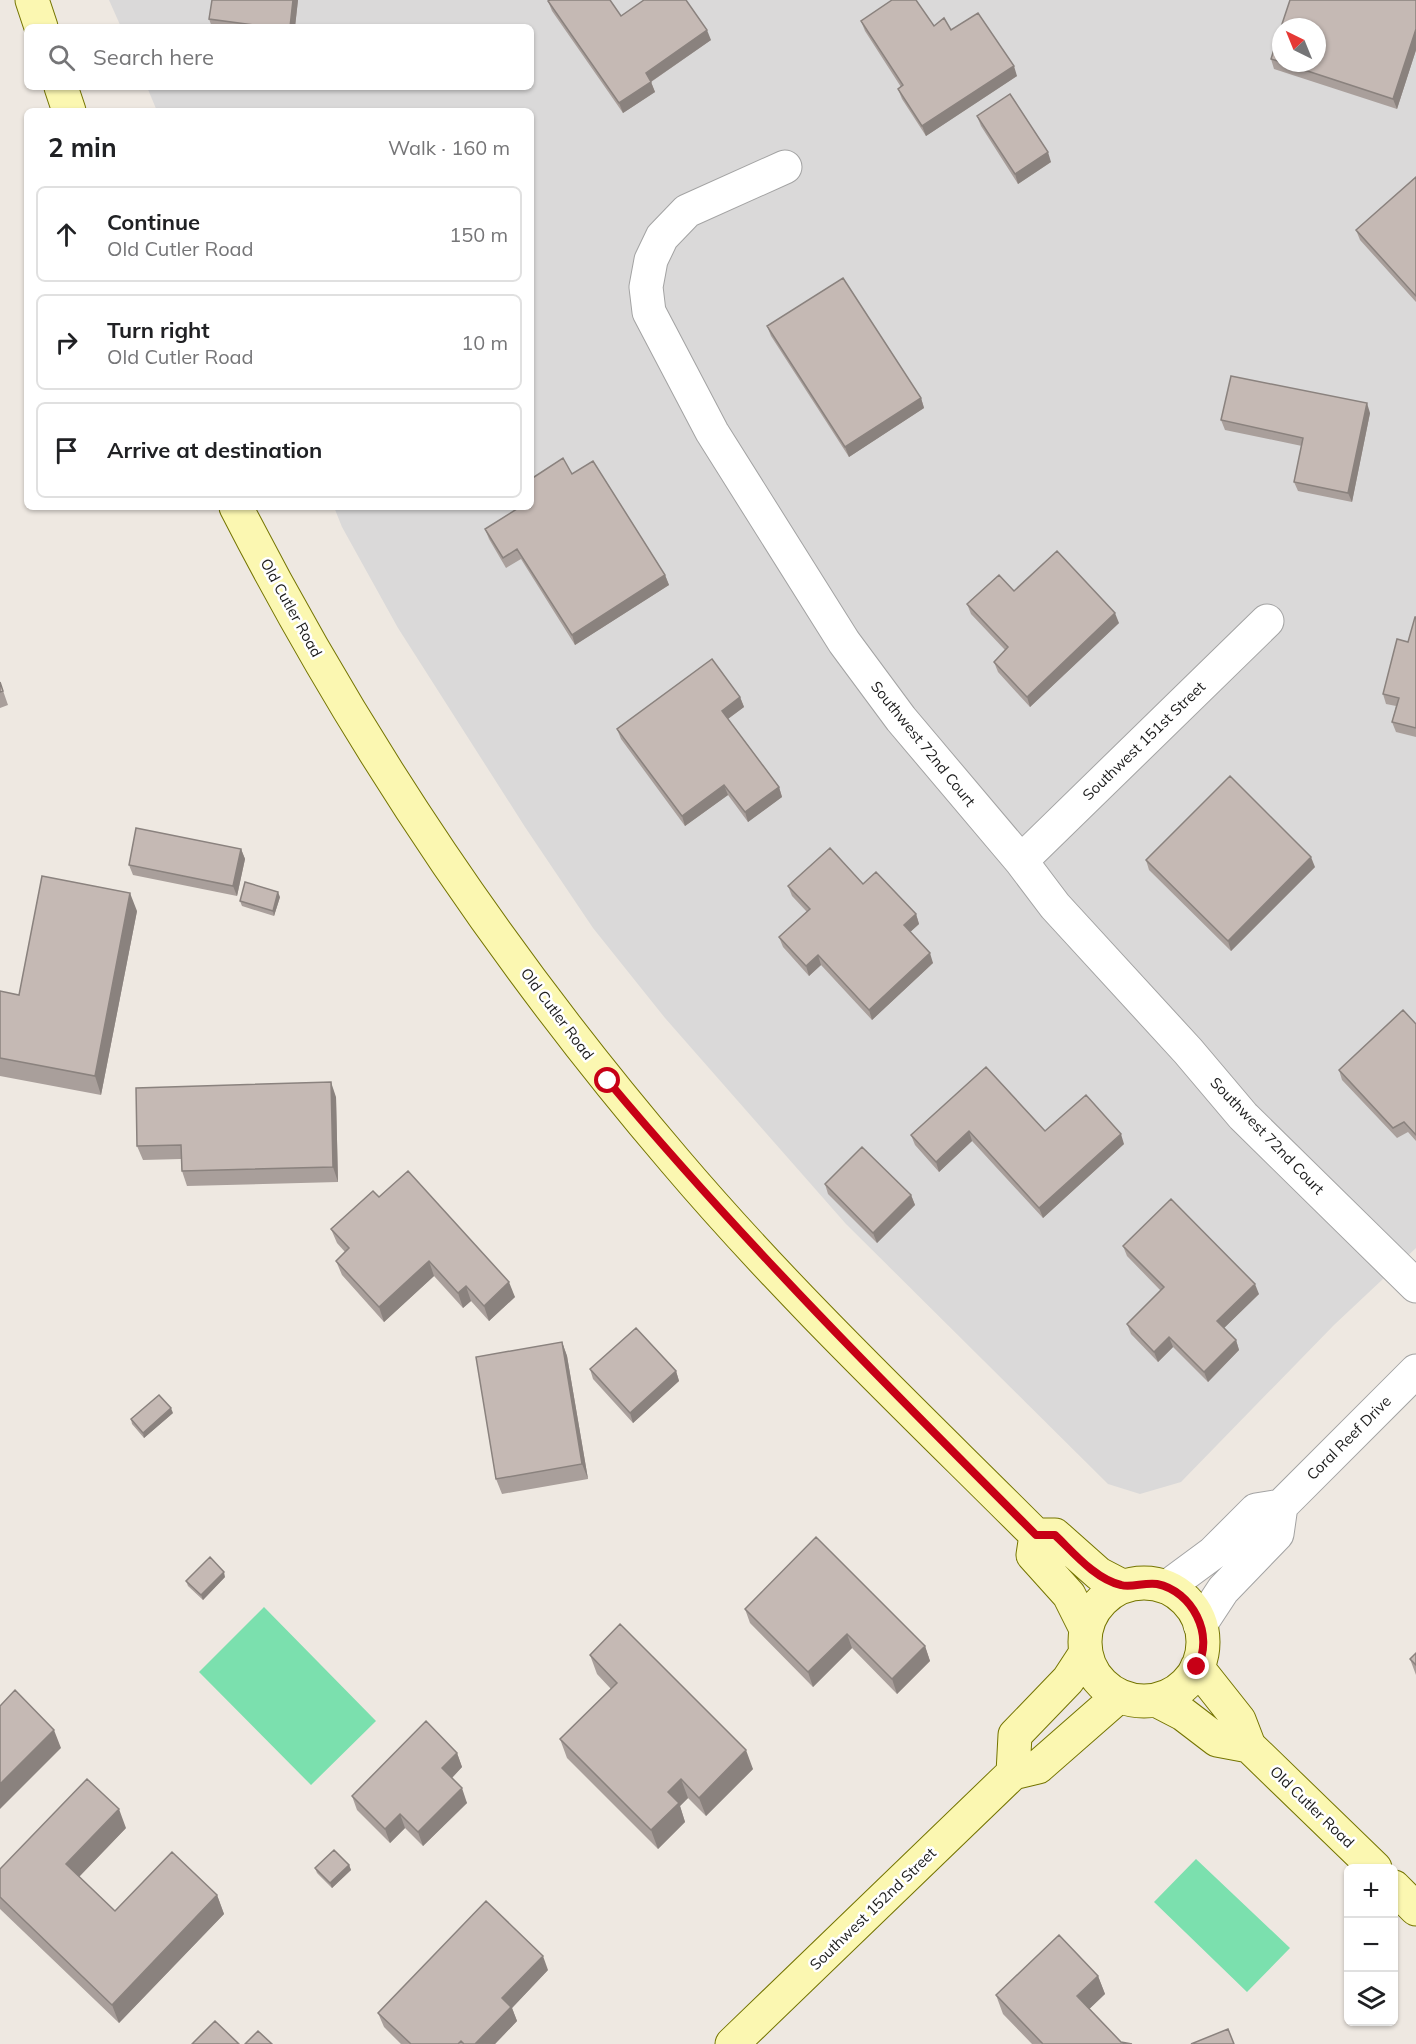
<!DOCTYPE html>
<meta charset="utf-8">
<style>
:root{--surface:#fff;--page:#f2f2f2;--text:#202124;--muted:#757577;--line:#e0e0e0}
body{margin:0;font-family:Mulish,sans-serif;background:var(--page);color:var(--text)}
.controls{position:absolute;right:18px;bottom:18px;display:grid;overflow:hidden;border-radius:9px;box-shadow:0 2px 4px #0004}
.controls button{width:54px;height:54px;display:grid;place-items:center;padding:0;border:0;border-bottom:2px solid var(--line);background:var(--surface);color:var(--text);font:30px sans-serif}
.compass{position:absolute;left:1272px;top:18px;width:54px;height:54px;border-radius:50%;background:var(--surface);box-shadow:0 2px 4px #0004;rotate:317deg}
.stop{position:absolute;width:18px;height:18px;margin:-14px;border:4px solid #c70016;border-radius:50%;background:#fff}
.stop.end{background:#c70016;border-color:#fff;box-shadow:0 2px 6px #0008}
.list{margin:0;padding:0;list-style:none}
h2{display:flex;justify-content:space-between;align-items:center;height:78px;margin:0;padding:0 24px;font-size:26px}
h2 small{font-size:20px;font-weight:400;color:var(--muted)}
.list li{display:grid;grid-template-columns:39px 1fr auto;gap:18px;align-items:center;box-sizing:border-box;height:96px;margin:0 12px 12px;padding:0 12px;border:2px solid var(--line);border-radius:9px}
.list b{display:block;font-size:22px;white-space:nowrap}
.list p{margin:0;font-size:20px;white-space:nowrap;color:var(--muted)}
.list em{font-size:20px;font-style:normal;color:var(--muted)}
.icon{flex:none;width:33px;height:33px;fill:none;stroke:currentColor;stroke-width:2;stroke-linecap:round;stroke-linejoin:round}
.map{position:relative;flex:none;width:1416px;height:2044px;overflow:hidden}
.search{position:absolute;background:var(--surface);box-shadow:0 2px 4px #0004;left:24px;top:24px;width:510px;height:66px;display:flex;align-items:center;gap:15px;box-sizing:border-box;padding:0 21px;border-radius:9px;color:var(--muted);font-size:22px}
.panel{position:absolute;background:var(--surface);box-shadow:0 2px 4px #0004;left:24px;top:108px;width:510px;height:402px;border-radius:9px}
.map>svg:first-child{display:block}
.residential{fill:#dad9d9;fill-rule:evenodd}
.pitch{fill:#7be0ae}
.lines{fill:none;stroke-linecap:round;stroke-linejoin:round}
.minor-casing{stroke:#a3a3a3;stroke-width:35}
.tertiary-casing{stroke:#a3a3a3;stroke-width:35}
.secondary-casing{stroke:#747401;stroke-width:35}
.minor{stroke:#fff;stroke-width:33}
.tertiary{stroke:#fff;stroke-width:33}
.secondary{stroke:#fbf7b1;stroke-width:33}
.wall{fill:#a99f9b}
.shaded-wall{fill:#8a827e}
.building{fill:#c5b9b4;stroke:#8a827e;stroke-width:1.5}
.route{stroke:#c70016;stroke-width:8}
.labels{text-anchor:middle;stroke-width:5;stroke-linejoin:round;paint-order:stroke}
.street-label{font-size:15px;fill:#1c1c1c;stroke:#fff}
</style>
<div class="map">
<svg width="1416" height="2044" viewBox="0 0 1416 2044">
<rect width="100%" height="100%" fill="#eee8e1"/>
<path class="residential" d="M109 0H1416V1248L1334 1325 1181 1482 1140 1494 1108 1484 846 1224 665 1018 593 928 525 827 398 628 342 527 334 507H531V111H157L147 87H531V27H121ZM1281 27H1317V63H1281Z"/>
<path class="pitch" d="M264 1607 376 1721 311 1785 199 1672Z
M1196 1859 1290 1948 1247 1992 1154 1902Z"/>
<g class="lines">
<defs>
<path id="minor" d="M785 167 687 211 662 237 651 260 646 287 649 312 712 432 844 642 901 719 1021 861 1055 906 1188 1051 1243 1116 1416 1286
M1021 861 1267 621"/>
<path id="tertiary" d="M1167 1587 1213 1553 1256 1510 1281 1506 1416 1371
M1200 1625 1223 1590 1277 1534 1281 1506"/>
<path id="secondary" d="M32 0 41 27
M61 87 69 111
M236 507C356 741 504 961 675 1161 787 1293 914 1413 1036 1535H1055L1099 1574 1122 1586
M1036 1535 1033 1555 1069 1595 1086 1629
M1085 1642a59 59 0 1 1 118 0a59 59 0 1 1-118 0Z
M1197 1667 1239 1720 1249 1746 1375 1868
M1156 1700 1183 1714 1217 1740 1249 1746
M1013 1773 1015 1735 1068 1680 1085 1654
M1394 1887 1416 1909
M732 2044 1013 1773 1038 1767 1119 1696"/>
</defs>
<use href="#minor" class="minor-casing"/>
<use href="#tertiary" class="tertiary-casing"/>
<use href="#secondary" class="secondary-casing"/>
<use href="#minor" class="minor"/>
<use href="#tertiary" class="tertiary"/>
<use href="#secondary" class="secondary"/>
</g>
<path class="wall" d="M212 0H298L295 27H212L209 19Z
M1416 0V50L1397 109 1274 69 1271 59 1281 27V63H1317Z
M548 1 621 16 711 40 651 82 655 92 623 113 552 11Z
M861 21 934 26 951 30 1017 76 926 136 902 99 898 89 901 87 865 31Z
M977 116 1051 162 1018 184 981 126Z
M1416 177V302L1360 240 1356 230Z
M767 326 921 398 924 408 849 457 771 336Z
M1370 413 1352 502 1298 491 1294 482 1302 446 1225 430 1221 420Z
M572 474 665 575 669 585 575 645 521 559 506 568 489 539 485 529 531 507V479Z
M1014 591 1119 623 1030 707 998 672 994 662 1005 650 971 614 967 604Z
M1416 617V737L1396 732 1392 722 1396 706 1386 704 1383 694 1408 642Z
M0 682 8 705 0 708Z
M740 697 744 707 728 719 779 787 782 797 748 822 728 795 685 826 621 739 617 729Z
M241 849 245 859 237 896 133 875 129 865Z
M1146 860 1315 867 1231 951 1149 870Z
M863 884 916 914 919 924 910 932 933 963 872 1020 821 965 809 976 783 947 779 937 807 912 792 896 788 886Z
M280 897 274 916 242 906 240 901Z
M137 911 101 1095 0 1076V991L19 995Z
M1416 1024V1141L1408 1132 1397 1138 1342 1080 1339 1070Z
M986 1067 1045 1131 1124 1144 1043 1218 972 1141 939 1172 915 1145 911 1135Z
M336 1097 338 1182 187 1186 182 1171 181 1159 143 1160 137 1146Z
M825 1184 911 1195 915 1205 877 1243 828 1194Z
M379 1197 515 1297 489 1321 471 1301 463 1308 434 1276 384 1322 342 1275 336 1261 345 1252 337 1243 331 1229Z
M1123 1246 1259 1294 1224 1328 1236 1340 1239 1350 1208 1382 1173 1347 1158 1362 1131 1334 1127 1324 1161 1291 1127 1256Z
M562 1342 567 1356 588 1479 502 1494 496 1479Z
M590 1369 676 1371 679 1381 633 1423 593 1379Z
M173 1413 144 1438 132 1424 131 1419Z
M225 1577 203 1600 188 1586 186 1581Z
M745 1609 925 1646 930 1661 897 1694 852 1648 813 1687 750 1623Z
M1416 1653V1675L1410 1659Z
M590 1655 753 1769 706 1816 688 1798 680 1806 685 1822 658 1849 567 1758 560 1739 611 1689 597 1674Z
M457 1753 462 1767 452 1778 467 1803 423 1846 405 1828 390 1843 357 1810 352 1796Z
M126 1828 79 1877 115 1911 217 1895 224 1914 119 2023 0 1909V1869Z
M349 1865 351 1870 332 1888 317 1873 315 1868Z
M548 1970 512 2008 517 2021 495 2044H401L384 2027 378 2013Z
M1098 1976 1105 1994 1089 2009 1121 2042 1132 2044H1032L1003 2014 996 1995Z"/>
<path class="shaded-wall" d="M293 0H298L295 27H290Z
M1416 29V50L1397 109 1393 99Z
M707 30 711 40 649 83 646 73Z
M1014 66 1017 76 926 136 922 126Z
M651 82 655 92 623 113 619 103Z
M1048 152 1051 162 1018 184 1015 174Z
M921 398 924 408 849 457 845 447Z
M1367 403 1370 413 1352 502 1348 493Z
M665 575 669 585 575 645 572 635Z
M1115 613 1119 623 1030 707 1027 697Z
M740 697 744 707 725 721 722 711Z
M724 785 728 795 685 826 682 816Z
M779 787 782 797 748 822 745 812Z
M241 849 245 859 237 896 233 886Z
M1311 857 1315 867 1231 951 1228 941Z
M278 892 280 897 274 916 273 911Z
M130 893 137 911 101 1095 95 1076Z
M916 914 919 924 907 935 904 925Z
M930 953 933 963 872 1020 869 1010Z
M818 955 821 965 809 976 806 966Z
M331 1082 336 1097 338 1182 333 1167Z
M969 1131 972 1141 939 1172 936 1162Z
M1121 1134 1124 1144 1043 1218 1039 1208Z
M911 1195 915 1205 877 1243 873 1233Z
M429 1261 434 1276 384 1322 379 1307Z
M509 1282 515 1297 489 1321 484 1306Z
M1255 1284 1259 1294 1221 1331 1217 1321Z
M466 1286 471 1301 463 1308 458 1293Z
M1169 1337 1173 1347 1158 1362 1154 1352Z
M1236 1340 1239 1350 1208 1382 1204 1372Z
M562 1342 567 1356 588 1479 582 1464Z
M676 1371 679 1381 633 1423 630 1413Z
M171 1408 173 1413 144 1438 143 1433Z
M224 1572 225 1577 203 1600 201 1595Z
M847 1634 852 1648 813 1687 808 1672Z
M925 1646 930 1661 897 1694 892 1679Z
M54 1730 61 1748 0 1809V1784Z
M746 1750 753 1769 706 1816 699 1798Z
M457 1753 462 1767 447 1783 442 1768Z
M681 1779 688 1798 680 1806 685 1822 658 1849 651 1830 668 1792Z
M462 1788 467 1803 423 1846 418 1832Z
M119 1809 126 1828 73 1883 66 1864Z
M400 1814 405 1828 390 1843 385 1829Z
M349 1865 351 1870 332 1888 330 1883Z
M217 1895 224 1914 119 2023 112 2005Z
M543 1956 548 1970 512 2008 517 2021 495 2044H475L502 1998Z
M1098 1976 1105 1994 1083 2015 1077 1996Z"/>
<path class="building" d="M212 0H293L290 27H269L209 19Z
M550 0H610L621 16 644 0H686L707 30 646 73 651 82 619 103 548 1Z
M892 0H916L934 26 944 18 951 30 978 13 1014 66 922 126 898 89 903 85 861 21Z
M1290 0H1416V29L1393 99 1283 63H1317V27H1281Z
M1281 27V62L1271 59Z
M1010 94 1048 152 1015 174 977 116Z
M1416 177V296L1356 230Z
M843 278 921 398 845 447 767 326Z
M1231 376 1367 403 1348 493 1294 482 1303 438 1221 420Z
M563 458 572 474 593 461 665 575 572 635 517 549 503 558 485 529 520 507H531V500L532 499 531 498V479Z
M1057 551 1115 613 1027 697 994 662 1008 647 967 604 999 575 1014 591Z
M1415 617H1416V728L1392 722 1399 698 1383 694 1397 639 1408 642Z
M712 659 740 697 722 711 779 787 745 812 724 785 682 816 617 729Z
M0 682 3 691 0 692Z
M1230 776 1311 857 1228 941 1146 860Z
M136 828 241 849 233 886 129 865Z
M830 848 863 884 876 872 916 914 904 925 930 953 869 1010 818 955 806 966 779 937 810 909 788 886Z
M42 876 130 893 95 1076 0 1058V991L19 995Z
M245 882 278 892 273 911 240 901Z
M1403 1010 1416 1024V1135L1404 1122 1393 1128 1339 1070Z
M986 1067 1045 1131 1086 1095 1121 1134 1039 1208 969 1131 936 1162 911 1135Z
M331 1082 333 1167 182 1171 181 1145 137 1146 136 1088Z
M862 1147 911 1195 873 1233 825 1184Z
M408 1171 509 1282 484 1306 466 1286 458 1293 429 1261 379 1307 336 1261 349 1248 331 1229 373 1191 379 1197Z
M1171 1199 1255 1284 1217 1321 1236 1340 1204 1372 1169 1337 1154 1352 1127 1324 1164 1287 1123 1246Z
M636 1328 676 1371 630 1413 590 1369Z
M562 1342 582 1464 496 1479 476 1357Z
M159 1395 171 1408 143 1433 131 1419Z
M816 1537 925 1646 892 1679 847 1634 808 1672 745 1609Z
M210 1557 224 1572 201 1595 186 1581Z
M620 1624 746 1750 699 1798 681 1779 668 1792 679 1803 651 1830 560 1739 617 1683 590 1655Z
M1416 1653V1665L1410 1659Z
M15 1690 54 1730 0 1784V1706Z
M426 1721 457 1753 442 1768 462 1788 418 1832 400 1814 385 1829 352 1796Z
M87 1779 119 1809 66 1864 115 1911 172 1852 217 1895 112 2005 0 1897V1869Z
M334 1850 349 1865 330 1883 315 1868Z
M486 1901 543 1956 502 1998 511 2007 475 2044H464L461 2041 458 2044H411L378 2013Z
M1059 1935 1098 1976 1077 1996 1121 2042 1132 2044H1043L996 1995Z
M215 2021 239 2044H192Z
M1228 2029 1234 2044H1191Z
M258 2031 272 2044H245Z"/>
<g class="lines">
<path class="route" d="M608 1081C742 1241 889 1388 1036 1535H1055C1073 1552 1095 1579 1121 1585 1131 1588 1145 1582 1157 1584 1192 1591 1215 1635 1197 1667"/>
</g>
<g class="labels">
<g class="street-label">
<text transform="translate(291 608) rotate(61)" y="5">Old Cutler Road</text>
<text transform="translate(1144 741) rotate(-44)" y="5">Southwest 151st Street</text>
<text transform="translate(923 744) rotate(51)" y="5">Southwest 72nd Court</text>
<text transform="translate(557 1014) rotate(53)" y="5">Old Cutler Road</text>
<text transform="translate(1267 1136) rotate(46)" y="5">Southwest 72nd Court</text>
<text transform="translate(1349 1438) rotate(-45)" y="5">Coral Reef Drive</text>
<text transform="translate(1312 1807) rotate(44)" y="5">Old Cutler Road</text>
<text transform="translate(873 1909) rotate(-44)" y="5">Southwest 152nd Street</text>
</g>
</g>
</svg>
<div class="controls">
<button>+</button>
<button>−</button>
<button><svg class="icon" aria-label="layers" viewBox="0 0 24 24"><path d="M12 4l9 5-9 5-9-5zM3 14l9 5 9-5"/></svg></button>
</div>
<svg class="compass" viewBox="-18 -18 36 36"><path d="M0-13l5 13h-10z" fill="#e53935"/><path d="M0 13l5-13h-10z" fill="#757577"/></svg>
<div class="stop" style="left:608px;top:1081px"></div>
<div class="stop end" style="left:1197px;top:1667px"></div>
<div class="search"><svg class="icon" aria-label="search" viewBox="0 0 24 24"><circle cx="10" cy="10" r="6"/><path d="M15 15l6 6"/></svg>Search here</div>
<section class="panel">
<h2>2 min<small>Walk · 160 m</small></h2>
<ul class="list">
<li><svg class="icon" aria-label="ahead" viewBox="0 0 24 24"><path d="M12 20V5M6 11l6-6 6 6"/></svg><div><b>Continue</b><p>Old Cutler Road</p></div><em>150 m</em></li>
<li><svg class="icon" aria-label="right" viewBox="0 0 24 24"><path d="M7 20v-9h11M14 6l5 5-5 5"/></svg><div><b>Turn right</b><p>Old Cutler Road</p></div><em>10 m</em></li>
<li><svg class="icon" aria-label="arrive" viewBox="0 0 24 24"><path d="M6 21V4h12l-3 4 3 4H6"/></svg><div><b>Arrive at destination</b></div></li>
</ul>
</section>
</div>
